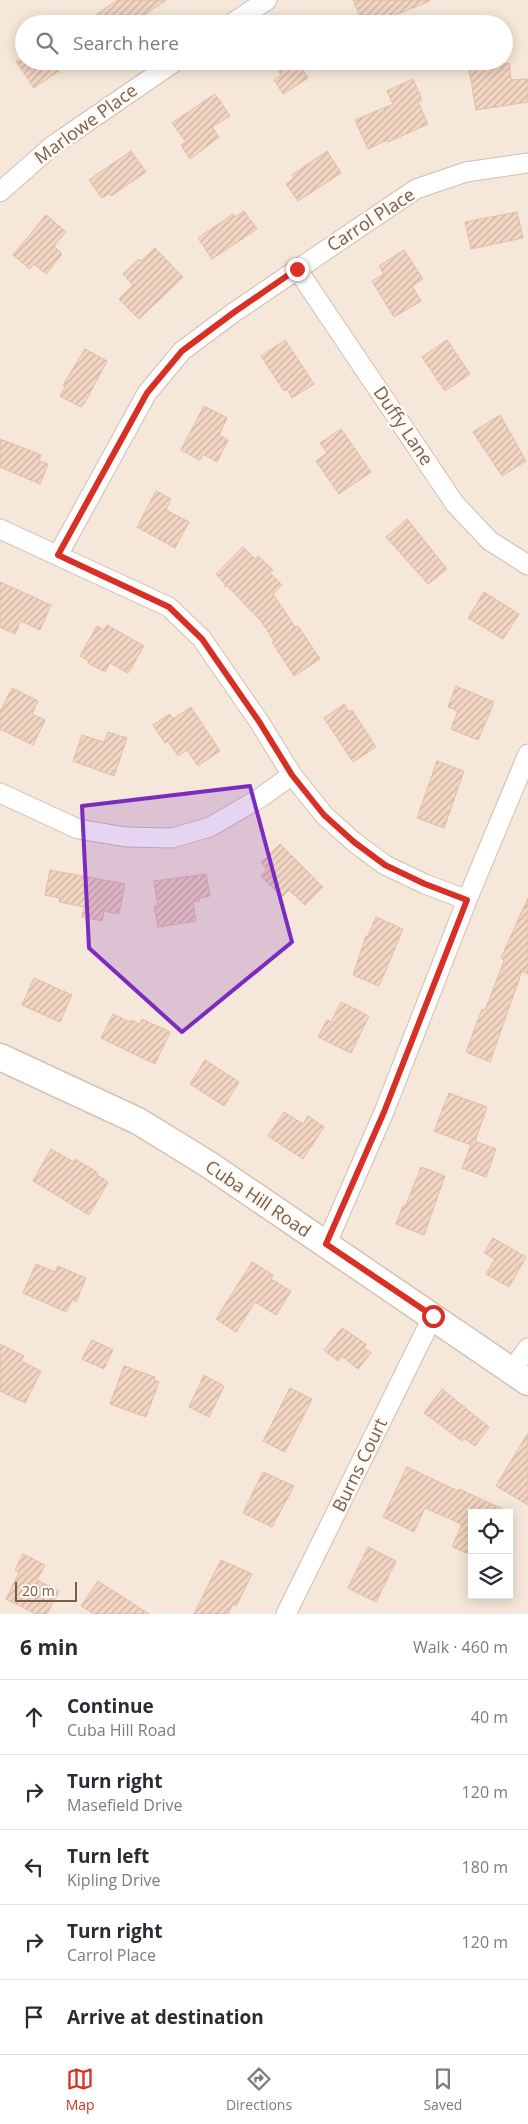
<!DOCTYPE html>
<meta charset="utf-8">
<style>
:root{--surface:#fff;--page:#f7f7f7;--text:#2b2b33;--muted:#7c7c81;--line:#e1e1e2;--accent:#d93025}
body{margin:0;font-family:"Open Sans",sans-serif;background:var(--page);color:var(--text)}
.controls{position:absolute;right:15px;bottom:15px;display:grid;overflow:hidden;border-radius:0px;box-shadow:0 2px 12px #0003}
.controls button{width:45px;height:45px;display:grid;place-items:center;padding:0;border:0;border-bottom:1px solid var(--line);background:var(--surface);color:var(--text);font:25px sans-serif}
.scale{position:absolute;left:15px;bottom:12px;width:62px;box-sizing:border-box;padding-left:5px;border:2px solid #7a5c4d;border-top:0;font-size:14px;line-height:18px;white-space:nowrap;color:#7a5c4d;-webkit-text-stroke:4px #fffaf3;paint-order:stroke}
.stop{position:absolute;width:15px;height:15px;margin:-11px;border:4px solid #d93025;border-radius:50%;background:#fff}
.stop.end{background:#d93025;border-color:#fff;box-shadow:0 1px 5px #0008}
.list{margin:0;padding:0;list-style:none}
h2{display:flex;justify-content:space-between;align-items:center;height:65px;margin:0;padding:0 20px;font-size:21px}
h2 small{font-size:16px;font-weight:400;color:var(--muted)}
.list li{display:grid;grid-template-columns:32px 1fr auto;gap:15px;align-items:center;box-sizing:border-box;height:75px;padding:0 20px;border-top:1px solid var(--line)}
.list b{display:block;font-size:19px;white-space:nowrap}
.list p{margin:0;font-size:16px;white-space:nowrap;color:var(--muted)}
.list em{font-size:16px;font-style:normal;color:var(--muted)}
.icon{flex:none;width:28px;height:28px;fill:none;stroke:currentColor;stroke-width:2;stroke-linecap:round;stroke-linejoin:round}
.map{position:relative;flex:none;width:528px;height:1614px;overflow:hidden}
.search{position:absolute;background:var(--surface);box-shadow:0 2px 12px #0003;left:15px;right:15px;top:15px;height:55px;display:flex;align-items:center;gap:12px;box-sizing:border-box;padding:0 18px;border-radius:28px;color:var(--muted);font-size:19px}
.sheet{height:440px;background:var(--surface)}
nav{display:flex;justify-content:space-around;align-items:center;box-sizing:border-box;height:70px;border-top:1px solid var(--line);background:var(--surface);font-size:14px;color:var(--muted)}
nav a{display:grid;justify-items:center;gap:2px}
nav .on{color:var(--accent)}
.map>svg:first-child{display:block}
.residential{fill:#f5e8da;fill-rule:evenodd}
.building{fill:url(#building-hatch);stroke:#e6bba3}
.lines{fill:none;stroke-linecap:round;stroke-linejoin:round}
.street-casing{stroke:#d1beb0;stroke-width:21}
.secondary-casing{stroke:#d6c0b0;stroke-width:29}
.street{stroke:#fff;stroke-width:19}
.secondary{stroke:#fff;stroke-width:26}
.route{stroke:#d93025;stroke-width:6}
.marked{fill:#7b2cbf;fill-opacity:0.2;stroke:#7b2cbf;stroke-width:4;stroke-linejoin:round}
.labels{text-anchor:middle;stroke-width:5;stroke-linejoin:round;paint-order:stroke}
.street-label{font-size:18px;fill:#7a5c4d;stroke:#fffaf3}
</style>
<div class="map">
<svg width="528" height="1614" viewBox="0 0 528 1614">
<defs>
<pattern id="building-hatch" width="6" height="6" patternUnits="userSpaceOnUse" patternTransform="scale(1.25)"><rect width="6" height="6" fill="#f3d5c3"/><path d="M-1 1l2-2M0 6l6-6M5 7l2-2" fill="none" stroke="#cab0a1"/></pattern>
</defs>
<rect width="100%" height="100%" fill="#fdf6ec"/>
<path class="residential" d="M0 0H528V1614H0ZM24 24H504V61H24ZM472 1513H509V1595H472Z"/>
<path class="building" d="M117 0H166L132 24H83Z
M353 0H430V1L373 24H363Z
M16 61H73L34 88Z
M272 61H297L308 78 283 94 274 80 281 75Z
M509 63 511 79 513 80 528 79V102L476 110 469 69Z
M413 79 422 100 418 102 428 124 388 142 387 140 368 149 355 120 393 104 387 91Z
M215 94 230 116 212 127 219 137 190 159 181 145 186 142 172 123Z
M131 151 146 172 111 196 109 193 102 198 89 180Z
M327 151 341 173 298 201 286 184 294 178 292 175Z
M244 211 257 229 212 259 198 238 226 219 233 214 235 217Z
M517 212 523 238 471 249 465 222Z
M46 215 66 232 54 246 62 254 46 274 34 264 30 269 13 255Z
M155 248 183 277 139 319 119 299 133 285 123 274 139 259 141 261Z
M404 250 423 279 412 286 421 301 394 317 372 281 384 274 379 266Z
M285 340 314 384 292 398 287 389 284 391 261 356Z
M447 340 470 374 445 391 422 357Z
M85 349 107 361 84 404H83L81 407 60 396 65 387 63 385Z
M204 406 227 418 219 435 228 440 217 462 203 454 200 460 181 450Z
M500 415 526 461 502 476 473 432Z
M341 429 371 472 339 494 316 461 327 453 320 443Z
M0 439 41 455 39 461 48 464 40 484 0 467Z
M156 491 171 499 166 510 189 522 175 548 137 527Z
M407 519 447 569 428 584 386 537Z
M243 547 255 559 258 556 273 570 269 572 282 585 273 594 295 627 298 626 320 659 294 676 272 642 274 641 261 621 227 586 224 587 226 585 216 574Z
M0 582 51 605 40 630 21 621 15 634 0 627Z
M484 592 519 614 503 639 468 618Z
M107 625 144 646 128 673 110 663 105 672 88 663 89 661 80 656 97 626 104 630Z
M456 686 494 702 478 740 451 729 458 711 448 707Z
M12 688 38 701 32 714 45 720 33 745 0 729V712Z
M344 704 349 712 352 710 376 747 353 762 324 718Z
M191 707 220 751 198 766 187 750 178 756 168 741 165 743 153 725 170 714 173 719Z
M108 732 127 738 114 776 73 761 82 735 104 742Z
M437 761 464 771 444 828 417 818Z
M280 844 323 887 305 905 289 890 282 897 261 876 267 869 261 863Z
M50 870 125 884 119 914 104 911 102 921 82 917 84 907 59 902 60 898 45 895Z
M206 874 210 896 199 898 200 901 193 902 196 921 158 927 154 906H158L154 881Z
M528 898V974L522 971 490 1062 466 1052 482 1009 485 1010 503 964 504 960 501 958Z
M376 917 403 929 379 986 353 975 366 936H368Z
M34 978 72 995 60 1022 22 1005Z
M341 1002 369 1016 351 1053 318 1037 327 1020 331 1022Z
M113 1014 130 1022 131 1020 140 1024 142 1019 170 1032 155 1064 101 1038Z
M205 1060 239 1082 224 1106 190 1084Z
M449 1093 487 1107 475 1141 496 1149 486 1177 462 1168 471 1145 434 1131Z
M284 1112 303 1124 308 1116 324 1127 303 1159 268 1136Z
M51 1149 74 1162 75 1159 98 1173 97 1175 108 1182 89 1215 33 1181Z
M421 1167 445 1176 424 1235 396 1224 403 1206 406 1205Z
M493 1238 526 1257 509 1287 486 1274 495 1259 484 1253Z
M252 1262 273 1275 271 1279 291 1291 276 1315 255 1302 236 1332 216 1319Z
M36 1264 55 1272 58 1266 86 1278 76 1302 72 1300 66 1312 23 1293Z
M342 1328 366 1344 364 1348 371 1353 358 1369 342 1356 338 1361 324 1350Z
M92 1340 113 1350 104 1369 82 1359Z
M0 1344 24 1356 21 1361 41 1371 25 1403 0 1391Z
M124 1366 155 1377 154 1380 159 1382 146 1417 110 1404Z
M204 1375 224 1386 209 1417 189 1407Z
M290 1388 312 1399 285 1452 263 1441Z
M442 1389 489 1427 475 1446 464 1438 462 1441 424 1413Z
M528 1433V1505L496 1486Z
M407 1467 458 1491 459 1489 511 1513H472V1555L452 1547 462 1524 425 1508 414 1532 383 1517Z
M263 1472 294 1486 272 1527 243 1513Z
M368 1547 396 1561 376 1602 348 1588Z
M23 1554 45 1565 37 1580 59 1591 47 1614H36L6 1599 19 1572 15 1570Z
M221 1560 252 1574 236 1606 233 1604 228 1614H194Z
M98 1581 149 1614H94L81 1606Z"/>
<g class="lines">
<defs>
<path id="street" d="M231 24 267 0
M0 192 52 146 176 61
M297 269 455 504 490 541 528 565
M0 529 169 607 202 639 260 723 292 775 324 815 354 842 385 865 425 884 467 900
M58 555 147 393 182 351 233 313 416 189 466 172 528 163
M0 793 78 829 126 837 172 838 210 827 260 798 292 775
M326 1245 384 1112 467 900 528 754
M511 1371 528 1348
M286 1614 433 1316"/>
<path id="secondary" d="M0 1057 138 1121 208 1164 528 1382"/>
</defs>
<use href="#street" class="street-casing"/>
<use href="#secondary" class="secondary-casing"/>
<use href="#street" class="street"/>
<use href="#secondary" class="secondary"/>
</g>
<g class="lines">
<path class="route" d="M297 269 233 313 182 351 147 393 58 555 169 607 202 639 260 723 292 775 324 815 354 842 385 865 425 884 467 900 384 1112 326 1244 433 1316"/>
</g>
<path class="marked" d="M250 786 292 942 182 1032 89 948 82 806Z"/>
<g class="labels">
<g class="street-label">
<text transform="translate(86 124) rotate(-36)" y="6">Marlowe Place</text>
<text transform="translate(371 220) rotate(-33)" y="6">Carrol Place</text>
<text transform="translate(403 426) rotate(56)" y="6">Duffy Lane</text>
<text transform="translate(258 1199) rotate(34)" y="6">Cuba Hill Road</text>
<text transform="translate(360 1465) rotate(-64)" y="6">Burns Court</text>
</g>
</g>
</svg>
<div class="controls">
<button><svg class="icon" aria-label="locate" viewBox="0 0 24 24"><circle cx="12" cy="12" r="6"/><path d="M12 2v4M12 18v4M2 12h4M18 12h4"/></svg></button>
<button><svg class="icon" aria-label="layers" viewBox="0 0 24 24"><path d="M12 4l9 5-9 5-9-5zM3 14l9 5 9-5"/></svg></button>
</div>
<div class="scale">20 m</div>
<div class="stop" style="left:433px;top:1316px"></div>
<div class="stop end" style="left:297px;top:269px"></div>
<div class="search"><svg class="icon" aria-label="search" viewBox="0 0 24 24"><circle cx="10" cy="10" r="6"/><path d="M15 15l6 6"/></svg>Search here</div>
</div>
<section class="sheet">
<h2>6 min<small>Walk · 460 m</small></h2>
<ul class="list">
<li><svg class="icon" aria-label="ahead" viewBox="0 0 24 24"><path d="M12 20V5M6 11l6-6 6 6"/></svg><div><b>Continue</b><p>Cuba Hill Road</p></div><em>40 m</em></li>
<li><svg class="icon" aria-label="right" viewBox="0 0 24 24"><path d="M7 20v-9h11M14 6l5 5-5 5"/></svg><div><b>Turn right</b><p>Masefield Drive</p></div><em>120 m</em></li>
<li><svg class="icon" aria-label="left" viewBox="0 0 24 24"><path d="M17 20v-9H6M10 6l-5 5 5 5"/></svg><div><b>Turn left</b><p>Kipling Drive</p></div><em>180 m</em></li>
<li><svg class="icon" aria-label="right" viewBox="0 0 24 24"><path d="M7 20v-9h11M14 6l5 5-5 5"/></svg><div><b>Turn right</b><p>Carrol Place</p></div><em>120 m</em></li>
<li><svg class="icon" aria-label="arrive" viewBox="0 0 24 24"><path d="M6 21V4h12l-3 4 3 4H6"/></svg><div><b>Arrive at destination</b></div></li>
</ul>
</section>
<nav>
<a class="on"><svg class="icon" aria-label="map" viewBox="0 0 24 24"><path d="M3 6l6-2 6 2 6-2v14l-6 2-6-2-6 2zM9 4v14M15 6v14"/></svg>Map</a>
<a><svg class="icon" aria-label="directions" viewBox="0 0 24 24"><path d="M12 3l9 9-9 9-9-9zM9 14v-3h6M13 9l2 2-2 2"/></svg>Directions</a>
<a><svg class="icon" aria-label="saved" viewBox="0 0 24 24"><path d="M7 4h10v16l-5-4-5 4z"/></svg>Saved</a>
</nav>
